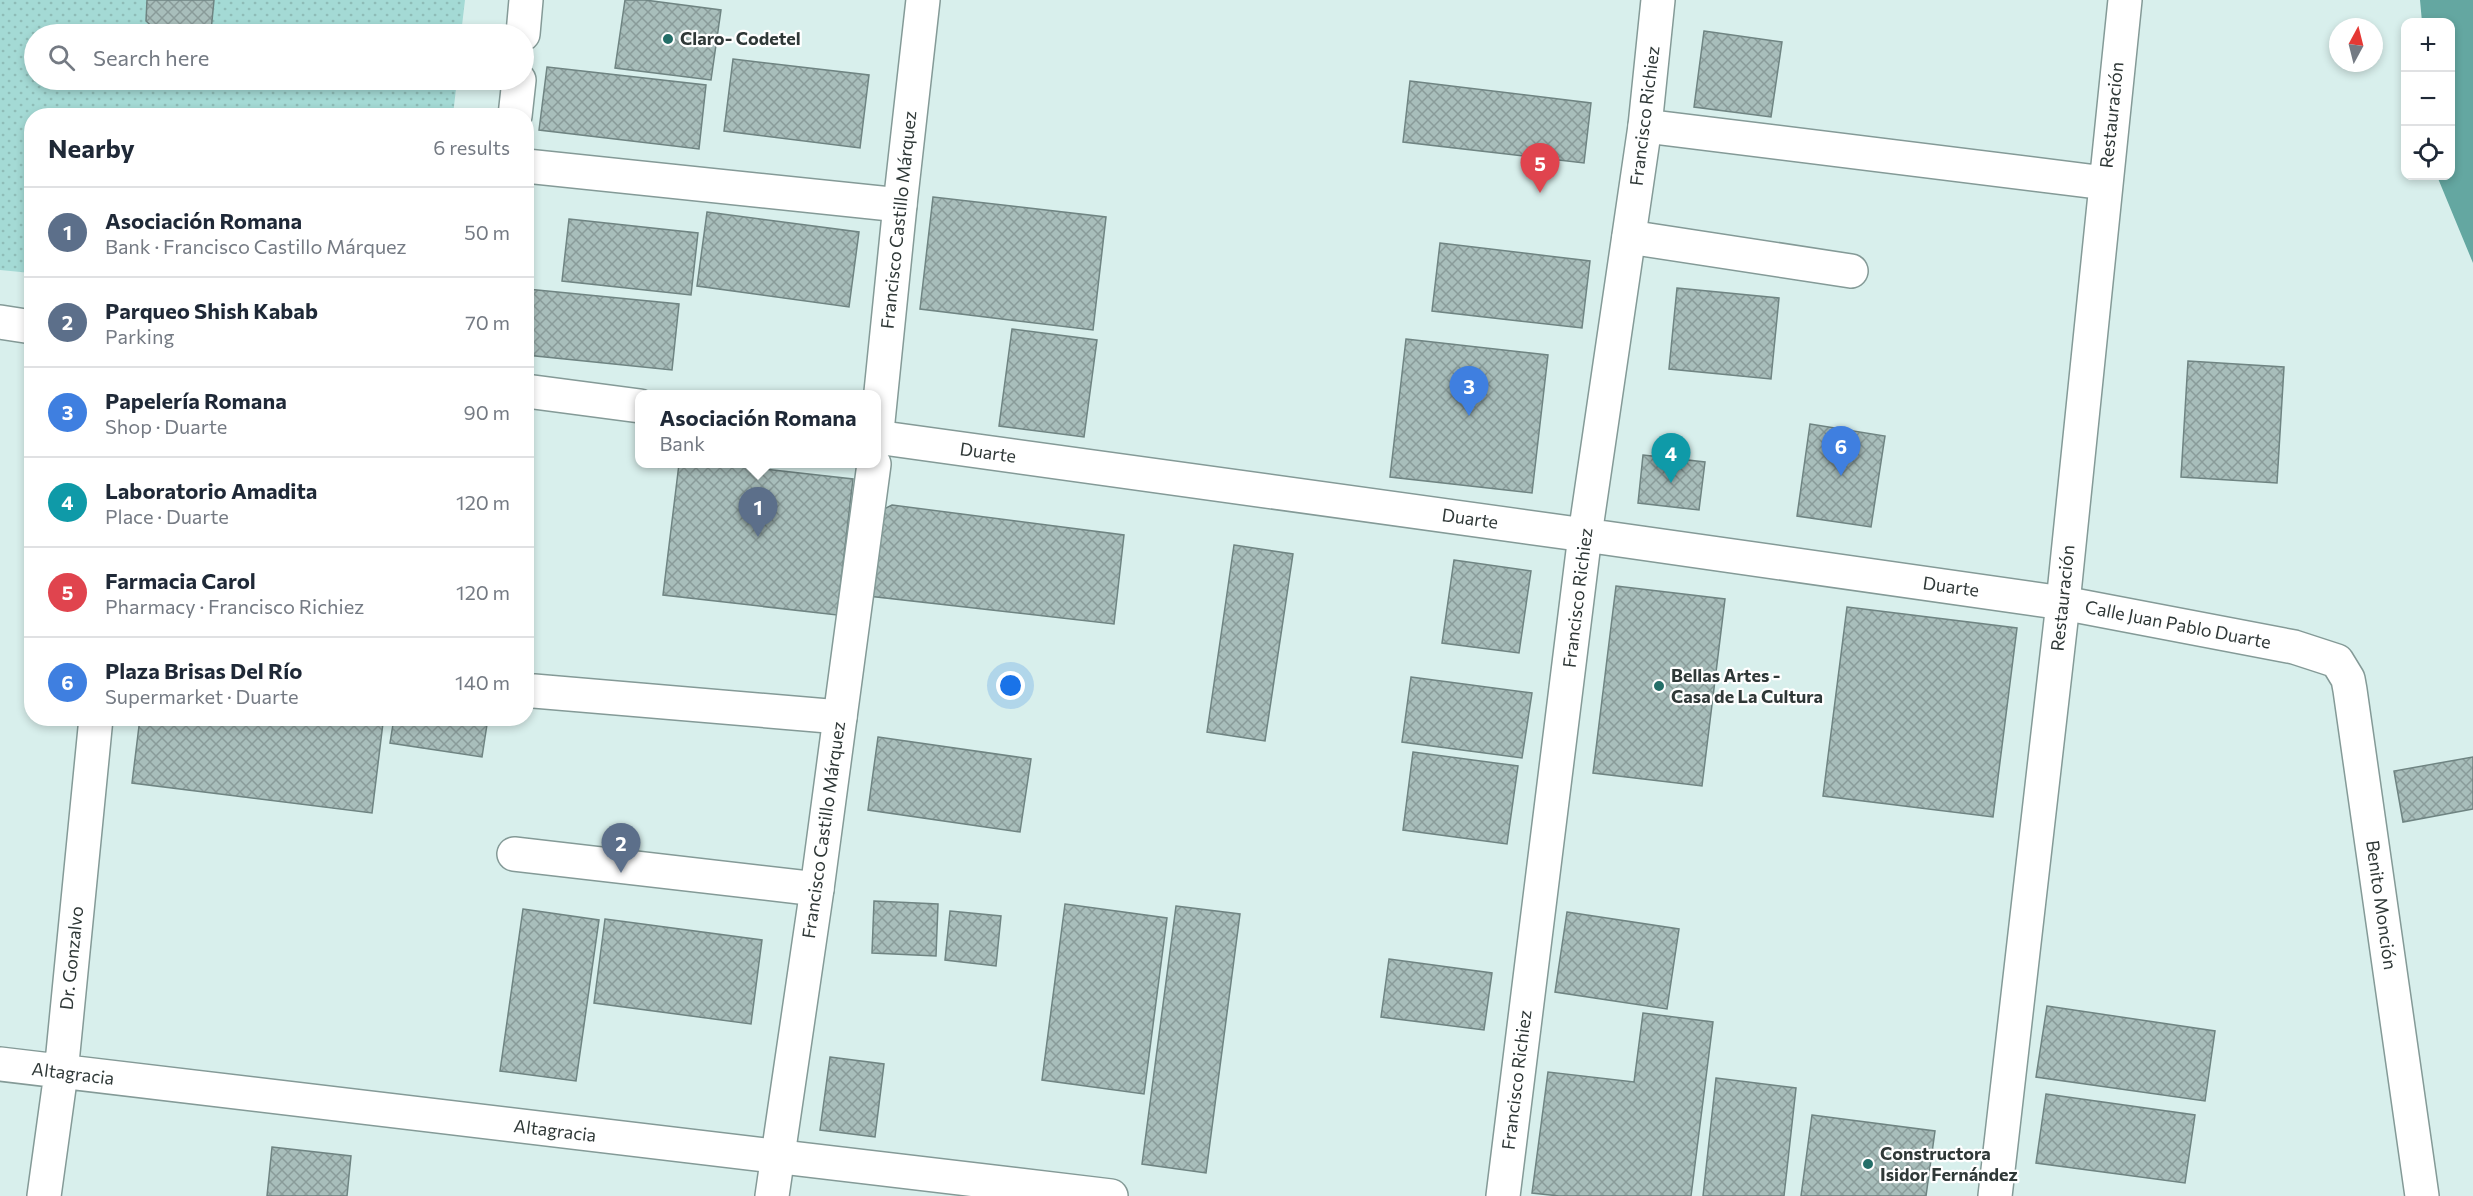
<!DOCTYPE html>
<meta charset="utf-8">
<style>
:root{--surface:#fff;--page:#f2f2f3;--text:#1f2937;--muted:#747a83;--line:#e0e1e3;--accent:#7c3aed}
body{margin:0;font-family:Commissioner,sans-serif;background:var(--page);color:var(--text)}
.controls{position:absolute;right:18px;top:18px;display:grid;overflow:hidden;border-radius:12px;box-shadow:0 3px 9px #0003}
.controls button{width:54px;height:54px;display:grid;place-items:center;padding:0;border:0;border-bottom:2px solid var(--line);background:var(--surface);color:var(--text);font:30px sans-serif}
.compass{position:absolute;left:2329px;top:18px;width:54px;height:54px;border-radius:50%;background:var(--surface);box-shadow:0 3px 9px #0003;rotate:7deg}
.you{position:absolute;left:1011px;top:686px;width:21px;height:21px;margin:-15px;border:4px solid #fff;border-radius:50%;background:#1a73e8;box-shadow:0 0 0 9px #1a73e833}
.badge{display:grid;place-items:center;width:39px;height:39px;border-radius:50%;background:var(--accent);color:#fff;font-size:20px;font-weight:700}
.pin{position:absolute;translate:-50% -50px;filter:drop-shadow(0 2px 3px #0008)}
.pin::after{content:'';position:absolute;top:32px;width:21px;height:18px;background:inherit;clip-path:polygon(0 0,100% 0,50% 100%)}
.popup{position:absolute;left:635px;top:390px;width:246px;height:78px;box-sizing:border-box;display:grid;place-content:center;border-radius:12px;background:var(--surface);filter:drop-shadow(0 2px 4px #0005);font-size:20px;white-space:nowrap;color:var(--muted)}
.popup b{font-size:22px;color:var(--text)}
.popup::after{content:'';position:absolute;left:50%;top:100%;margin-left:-12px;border:12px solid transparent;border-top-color:var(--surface)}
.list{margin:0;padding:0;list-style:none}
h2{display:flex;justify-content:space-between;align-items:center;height:78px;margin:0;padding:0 24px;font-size:26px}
h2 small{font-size:20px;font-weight:400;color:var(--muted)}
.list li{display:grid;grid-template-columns:39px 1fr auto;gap:18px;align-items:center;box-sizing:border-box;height:90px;padding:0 24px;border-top:2px solid var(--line)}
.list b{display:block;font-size:22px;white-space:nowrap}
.list p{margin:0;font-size:20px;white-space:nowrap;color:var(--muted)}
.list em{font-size:20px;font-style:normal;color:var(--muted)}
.icon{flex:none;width:33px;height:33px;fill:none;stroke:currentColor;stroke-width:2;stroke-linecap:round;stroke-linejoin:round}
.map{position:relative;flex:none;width:2473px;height:1196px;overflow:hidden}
.search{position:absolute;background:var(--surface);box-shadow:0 3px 9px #0003;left:24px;top:24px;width:510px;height:66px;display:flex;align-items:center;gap:15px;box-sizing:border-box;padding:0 21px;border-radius:33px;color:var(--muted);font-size:22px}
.panel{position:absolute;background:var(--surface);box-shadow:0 3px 9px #0003;left:24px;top:108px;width:510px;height:618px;border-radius:24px}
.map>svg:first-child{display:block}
.grass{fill:url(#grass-dots)}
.water{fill:#64a7a1}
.building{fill:url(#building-cross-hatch);stroke:#6f8482;stroke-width:1.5}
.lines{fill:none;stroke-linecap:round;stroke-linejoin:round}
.minor-casing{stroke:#849a97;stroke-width:36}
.major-casing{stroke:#849a97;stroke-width:36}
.minor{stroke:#fff;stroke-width:33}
.major{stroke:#fff;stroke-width:33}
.poi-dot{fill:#246e68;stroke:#fff;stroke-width:2}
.labels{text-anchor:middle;stroke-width:4.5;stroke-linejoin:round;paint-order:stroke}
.poi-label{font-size:18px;font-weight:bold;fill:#2f3837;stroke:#fff;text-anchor:start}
.street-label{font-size:18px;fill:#2f3837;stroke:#fff}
</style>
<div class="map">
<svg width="2473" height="1196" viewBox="0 0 2473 1196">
<defs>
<pattern id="grass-dots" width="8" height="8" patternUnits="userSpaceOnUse" patternTransform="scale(1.5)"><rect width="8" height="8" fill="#a4dad5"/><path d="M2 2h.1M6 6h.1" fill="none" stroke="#8ebcb7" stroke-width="1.8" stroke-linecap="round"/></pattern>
<pattern id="building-cross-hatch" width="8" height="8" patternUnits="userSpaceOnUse" patternTransform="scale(1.5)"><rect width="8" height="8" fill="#a8bebb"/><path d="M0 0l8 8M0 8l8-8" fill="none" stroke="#899b99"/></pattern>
</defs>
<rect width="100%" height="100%" fill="#d8efec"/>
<path class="grass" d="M0 0H465L461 34H34V80H457L453 115 32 116 31 273 0 270Z"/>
<path class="water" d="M2420 0H2473V263L2437 176H2450V22H2422Z"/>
<path class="building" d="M147 0H214L211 31 204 34H160L146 21Z
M625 0H645L721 10 711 80 615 68Z
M1704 31 1782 42 1771 117 1694 107Z
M733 59 869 75 860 148 724 131Z
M547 67 706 85 699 149 539 130Z
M1410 81 1591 103 1584 163 1403 142Z
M933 197 1106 217 1093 330 920 309Z
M707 212 859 232 849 307 697 286Z
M569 219 698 233 691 295 562 281Z
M1440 243 1590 261 1582 328 1432 311Z
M1677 288 1779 298 1771 379 1669 369Z
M527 289 679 304 672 370 526 355Z
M1012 329 1097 340 1084 437 999 426Z
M1406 339 1548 355 1532 493 1390 477Z
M2188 361 2284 367 2277 483 2181 477Z
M1810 424 1885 436 1871 527 1797 516Z
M1643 455 1705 462 1699 510 1638 503Z
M679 464H721L853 479 837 615 663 595Z
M892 505 1124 535 1114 624 868 596 876 513Z
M1234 545 1293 554 1265 741 1207 732Z
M1454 560 1531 571 1519 653 1442 643Z
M1616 586 1725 599 1702 786 1593 773Z
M1847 607 2017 628 1993 817 1823 796Z
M1411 677 1532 693 1522 758 1402 742Z
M140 718H351L383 723 372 813 132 783Z
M394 718H488L482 757 390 743Z
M878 737 1031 759 1020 832 868 810Z
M1413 752 1518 766 1507 844 1403 830Z
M2473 757V809L2403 822 2394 771Z
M874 901 938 904 936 956 872 953Z
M1065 904 1167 918 1144 1094 1042 1080Z
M1176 906 1240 914 1206 1173 1142 1164Z
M523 909 599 920 576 1081 500 1071Z
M950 911 1001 916 996 966 945 960Z
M1567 912 1679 929 1667 1009 1555 992Z
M605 919 762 940 751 1024 594 1003Z
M1389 959 1492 973 1484 1030 1381 1017Z
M2047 1006 2215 1031 2205 1101 2036 1077Z
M1643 1013 1713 1022 1691 1196H1559L1532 1193 1548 1072 1634 1082Z
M830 1057 884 1064 875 1137 820 1130Z
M1716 1078 1796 1088 1784 1196H1703Z
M2046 1094 2195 1115 2185 1183 2036 1163Z
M1812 1115 1935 1131 1926 1196H1801Z
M272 1147 351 1156 347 1196H267Z"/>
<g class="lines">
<defs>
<path id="minor" d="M523 34 526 0
M515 116 519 80
M1645 126 2105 183
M526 166 900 205
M1629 237 1851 271
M0 322 32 327
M526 391 640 406
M876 437 1585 535
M534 691 840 717
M514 854 817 889
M0 1064 1111 1196
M44 1196 61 1073 96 718
M1995 1196 2063 603 2125 0"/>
<path id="major" d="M876 441 900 205 923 0
M1585 535 2063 603 2294 647 2337 661 2348 679 2350 690 2422 1196
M772 1196 817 889 874 464
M1503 1196 1585 535 1645 126 1658 0"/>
</defs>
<use href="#minor" class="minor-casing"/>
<use href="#major" class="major-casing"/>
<use href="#minor" class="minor"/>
<use href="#major" class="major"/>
</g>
<g class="poi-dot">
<circle cx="668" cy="39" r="6"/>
<circle cx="1659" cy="686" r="6"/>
<circle cx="1868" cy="1164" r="6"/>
</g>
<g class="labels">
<g class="poi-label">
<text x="680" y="45">Claro- Codetel</text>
<text x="1671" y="682">Bellas Artes -<tspan x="1671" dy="21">Casa de La Cultura</tspan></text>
<text x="1880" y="1160">Constructora<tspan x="1880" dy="21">Isidor Fernández</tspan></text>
</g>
<g class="street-label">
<text transform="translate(2112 115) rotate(-84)" y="6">Restauración</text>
<text transform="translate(1645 116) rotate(-83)" y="6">Francisco Richiez</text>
<text transform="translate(899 220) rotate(-84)" y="6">Francisco Castillo Márquez</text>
<text transform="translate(988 453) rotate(8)" y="6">Duarte</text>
<text transform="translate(1470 519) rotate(8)" y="6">Duarte</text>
<text transform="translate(1951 587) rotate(8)" y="6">Duarte</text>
<text transform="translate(1578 598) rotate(-83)" y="6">Francisco Richiez</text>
<text transform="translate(2063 598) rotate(-84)" y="6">Restauración</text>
<text transform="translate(2178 625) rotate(11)" y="6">Calle Juan Pablo Duarte</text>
<text transform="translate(824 830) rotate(-82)" y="6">Francisco Castillo Márquez</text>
<text transform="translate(2381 905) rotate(82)" y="6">Benito Monción</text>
<text transform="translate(72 958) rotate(-84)" y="6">Dr. Gonzalvo</text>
<text transform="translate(73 1074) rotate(7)" y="6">Altagracia</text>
<text transform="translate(1517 1080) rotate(-83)" y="6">Francisco Richiez</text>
<text transform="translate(555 1131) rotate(7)" y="6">Altagracia</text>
</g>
</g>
</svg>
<div class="controls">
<button>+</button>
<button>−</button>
<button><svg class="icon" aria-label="locate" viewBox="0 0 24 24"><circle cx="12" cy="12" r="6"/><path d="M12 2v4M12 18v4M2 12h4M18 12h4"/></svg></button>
</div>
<svg class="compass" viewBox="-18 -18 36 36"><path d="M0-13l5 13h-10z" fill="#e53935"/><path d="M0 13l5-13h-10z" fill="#747a83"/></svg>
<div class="you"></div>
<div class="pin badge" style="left:758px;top:537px;background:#5c6f8a">1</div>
<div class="popup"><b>Asociación Romana</b>Bank</div>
<div class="pin badge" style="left:621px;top:873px;background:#5c6f8a">2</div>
<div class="pin badge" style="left:1469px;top:416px;background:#3f7fe0">3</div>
<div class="pin badge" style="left:1671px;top:483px;background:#0f9aa8">4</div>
<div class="pin badge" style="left:1540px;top:193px;background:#e0444e">5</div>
<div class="pin badge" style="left:1841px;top:476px;background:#3f7fe0">6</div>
<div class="search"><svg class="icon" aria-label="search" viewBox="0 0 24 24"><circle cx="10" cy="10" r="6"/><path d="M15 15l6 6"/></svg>Search here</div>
<section class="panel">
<h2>Nearby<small>6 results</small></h2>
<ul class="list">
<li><span class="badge" style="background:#5c6f8a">1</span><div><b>Asociación Romana</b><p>Bank · Francisco Castillo Márquez</p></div><em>50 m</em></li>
<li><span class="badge" style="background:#5c6f8a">2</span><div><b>Parqueo Shish Kabab</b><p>Parking</p></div><em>70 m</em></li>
<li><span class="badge" style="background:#3f7fe0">3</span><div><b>Papelería Romana</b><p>Shop · Duarte</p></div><em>90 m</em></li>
<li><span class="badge" style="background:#0f9aa8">4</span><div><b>Laboratorio Amadita</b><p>Place · Duarte</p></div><em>120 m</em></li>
<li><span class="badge" style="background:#e0444e">5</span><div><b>Farmacia Carol</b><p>Pharmacy · Francisco Richiez</p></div><em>120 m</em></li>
<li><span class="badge" style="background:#3f7fe0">6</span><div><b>Plaza Brisas Del Río</b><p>Supermarket · Duarte</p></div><em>140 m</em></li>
</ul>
</section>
</div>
